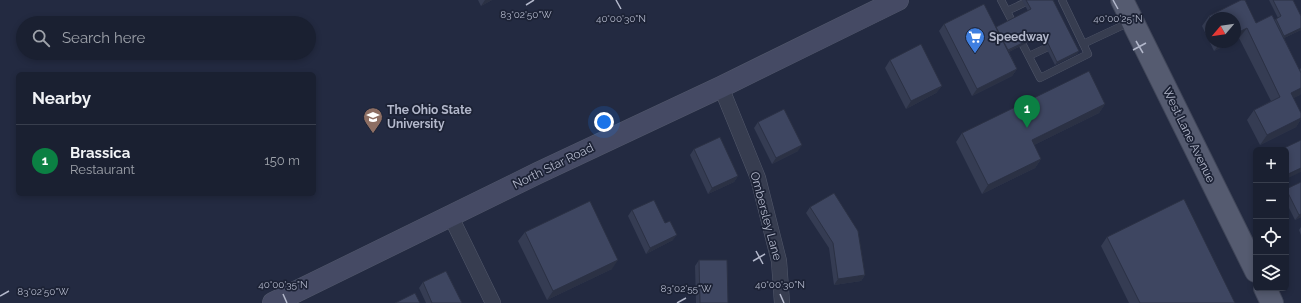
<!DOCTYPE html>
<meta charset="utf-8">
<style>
:root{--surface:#1a2031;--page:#232839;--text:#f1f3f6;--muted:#9fa3ab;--line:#383e4d;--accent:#0b8043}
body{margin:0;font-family:Raleway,sans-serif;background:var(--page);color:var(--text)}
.controls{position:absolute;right:12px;bottom:12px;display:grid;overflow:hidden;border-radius:6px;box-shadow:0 2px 6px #0003}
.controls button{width:36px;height:36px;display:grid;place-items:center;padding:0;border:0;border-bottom:1px solid var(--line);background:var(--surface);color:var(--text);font:20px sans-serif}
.compass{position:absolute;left:1205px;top:12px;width:36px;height:36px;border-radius:50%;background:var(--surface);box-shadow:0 2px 6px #0003;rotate:241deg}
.you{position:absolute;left:604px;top:122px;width:14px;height:14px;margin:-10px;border:3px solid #fff;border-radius:50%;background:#1a73e8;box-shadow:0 0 0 6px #1a73e833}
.badge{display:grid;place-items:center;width:26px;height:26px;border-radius:50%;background:var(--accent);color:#fff;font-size:13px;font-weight:700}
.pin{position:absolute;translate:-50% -33px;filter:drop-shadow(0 1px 2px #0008)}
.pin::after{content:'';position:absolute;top:21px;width:14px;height:12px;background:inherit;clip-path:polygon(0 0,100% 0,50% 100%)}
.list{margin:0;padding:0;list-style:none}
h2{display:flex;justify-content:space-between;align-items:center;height:52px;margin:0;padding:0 16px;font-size:17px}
h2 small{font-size:13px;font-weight:400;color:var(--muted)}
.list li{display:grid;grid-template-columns:26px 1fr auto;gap:12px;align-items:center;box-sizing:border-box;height:72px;padding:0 16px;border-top:1px solid var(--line)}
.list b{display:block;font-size:15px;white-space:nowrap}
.list p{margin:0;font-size:13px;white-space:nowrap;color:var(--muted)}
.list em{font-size:13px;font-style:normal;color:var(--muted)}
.icon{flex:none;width:22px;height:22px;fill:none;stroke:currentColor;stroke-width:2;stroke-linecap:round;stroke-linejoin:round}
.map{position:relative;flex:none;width:1301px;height:303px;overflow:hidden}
.search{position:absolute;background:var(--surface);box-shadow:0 2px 6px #0003;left:16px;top:16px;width:300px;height:44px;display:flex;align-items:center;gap:10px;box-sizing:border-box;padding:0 14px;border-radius:22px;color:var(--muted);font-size:15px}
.panel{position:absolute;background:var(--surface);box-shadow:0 2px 6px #0003;left:16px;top:72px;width:300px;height:124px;border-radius:6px}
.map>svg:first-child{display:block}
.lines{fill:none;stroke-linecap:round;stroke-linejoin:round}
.lane-casing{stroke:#52586b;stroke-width:8}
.street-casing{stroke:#52586b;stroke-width:16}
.secondary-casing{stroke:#52586b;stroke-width:22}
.primary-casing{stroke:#404659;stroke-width:24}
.lane{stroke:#373d50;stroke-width:7}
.street{stroke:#373d50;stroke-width:15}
.secondary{stroke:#454a64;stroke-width:21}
.primary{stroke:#555b70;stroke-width:22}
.wall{fill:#353c53}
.shaded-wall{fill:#2b3144}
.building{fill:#3e4661;stroke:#2b3144}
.ticks{fill:none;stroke:#b3b8cb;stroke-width:1.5}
.labels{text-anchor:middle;stroke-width:3.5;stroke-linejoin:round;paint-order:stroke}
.poi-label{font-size:12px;font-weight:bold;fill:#b3b8cb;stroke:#1c2235;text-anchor:start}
.street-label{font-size:12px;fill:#b3b8cb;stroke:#1c2235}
.ticks-label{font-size:10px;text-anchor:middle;fill:#b3b8cb;stroke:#1c2235;stroke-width:3.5;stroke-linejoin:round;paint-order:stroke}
</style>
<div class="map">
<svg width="1301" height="303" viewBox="0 0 1301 303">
<rect width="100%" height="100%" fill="#232a41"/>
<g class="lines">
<defs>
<path id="lane" d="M1001 0 1012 21
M1007 11 1024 3
M1083 44 1130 22
M1023 45 1040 78 1088 54 1062 0
M1029 56 1046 48"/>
<path id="street" d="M721 87 758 178 779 261 782 303
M451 217 493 303"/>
<path id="secondary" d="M273 303 538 173 721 87 898 0"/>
<path id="primary" d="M1122 0 1256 271
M1265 288 1272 303"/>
</defs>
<use href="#lane" class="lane-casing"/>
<use href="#street" class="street-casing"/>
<use href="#secondary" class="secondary-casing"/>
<use href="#primary" class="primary-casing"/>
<use href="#lane" class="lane"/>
<use href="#street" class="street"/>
<use href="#secondary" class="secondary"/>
<use href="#primary" class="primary"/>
</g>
<path class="wall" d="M478 0H492L481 6Z
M1022 0H1053L1079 51 1077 54 1055 65 1040 36 1009 52 1017 69 1012 76 972 96 939 31 944 24 996 27 1028 11Z
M1241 0H1245L1256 23 1272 15 1275 20 1276 19 1278 18 1269 0H1293L1301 16V30L1284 38 1299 70 1301 68V93L1300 95 1293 98 1301 113V119L1296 127 1260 145 1247 120 1254 110 1271 101 1239 38 1235 41V18H1211V42H1232L1214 51 1202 26 1209 16Z
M890 60 942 86 936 93 906 109 885 68Z
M1105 104 1099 113 1034 145 1041 159 1035 168 982 194 956 142 962 133Z
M758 122 798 151 772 164 754 128Z
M694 149 738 176 734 182 708 194 690 155Z
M1286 189 1301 217 1295 220 1286 202Z
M810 207 865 275 861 281 834 285 829 248 806 213Z
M632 210 673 240 646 254 628 216Z
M1301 227V235L1299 230Z
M525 232 612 269 547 300 518 241Z
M1107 237 1235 303H1129L1101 246Z
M699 260 728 302V303H696L695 266Z
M423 282 462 303H426L419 288Z"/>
<path class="shaded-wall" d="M485 0H492L481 6Z
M1247 28 1239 38 1235 41V34Z
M1301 28V30L1282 39 1284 36Z
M1043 33 1040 36 1001 56 1004 53Z
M1221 42H1232L1214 51Z
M1079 51 1077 54 1055 65 1057 62Z
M1017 69 1012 76 972 96 977 89Z
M942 86 936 93 906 109 911 101Z
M1301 88V93L1300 95 1284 103 1291 93Z
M1105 104 1099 113 1026 149 1032 140Z
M1301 118V119L1296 127 1260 145 1267 135Z
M802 145 798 151 772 164 776 158Z
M1041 159 1035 168 982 194 988 185Z
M1301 168V172L1286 179V175Z
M738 176 734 182 708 194 712 188Z
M1301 214V217L1295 220 1299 215Z
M677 235 673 240 646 254 650 248Z
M618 260 612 269 547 300 553 291Z
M865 275 861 281 834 285 838 279Z"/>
<path class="building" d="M1026 0H1053L1079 51 1057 62 1043 33 1008 50 996 27 1031 9Z
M1241 0H1245L1256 23 1272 15 1301 73V88L1291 93 1301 113V118L1267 135 1254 110 1280 97 1247 28 1235 34V18H1211V20L1209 16Z
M1273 0H1293L1301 16V28L1284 36 1276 19 1281 16Z
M984 4 1017 69 977 89 944 24Z
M921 44 942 86 911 101 890 60Z
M1089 71 1105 104 1032 140 1041 159 988 185 962 133Z
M784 109 802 145 776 158 758 122Z
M720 137 738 176 712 188 694 149Z
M1301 140V168L1286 175V150H1280Z
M1301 182V214L1299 215 1286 189Z
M834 193 858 231 865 275 838 279 833 243 810 207Z
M1184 199 1235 303H1140L1107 237Z
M654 200 665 223 670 221 677 235 650 248 632 210Z
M590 201 618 260 553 291 525 232Z
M699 260H727L728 302V303H700Z
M446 271 462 303H432L423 282Z
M415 293 420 303H395Z"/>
<path class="ticks" d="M616 0 621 9M1113 0 1118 9M526 5 534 0M1136 41 1143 53M1133 50 1146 43M756 251 763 264M753 261 765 254M283 294 287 303M780 294 784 303M0 296 9 291M677 303 686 298"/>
<defs>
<symbol id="supermarket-pin" viewBox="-11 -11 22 30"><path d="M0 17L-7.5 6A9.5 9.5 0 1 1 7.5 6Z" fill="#3f7fe0" stroke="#1c2235"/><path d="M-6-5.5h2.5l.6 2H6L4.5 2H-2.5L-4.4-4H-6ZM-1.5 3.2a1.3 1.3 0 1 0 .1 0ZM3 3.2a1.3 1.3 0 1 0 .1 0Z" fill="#fff"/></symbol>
<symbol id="university-pin" viewBox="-11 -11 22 30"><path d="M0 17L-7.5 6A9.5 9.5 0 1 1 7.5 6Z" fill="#8d6e63" stroke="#1c2235"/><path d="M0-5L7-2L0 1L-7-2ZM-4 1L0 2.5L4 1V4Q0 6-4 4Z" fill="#fff"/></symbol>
</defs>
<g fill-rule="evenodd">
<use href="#supermarket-pin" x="964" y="26" width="22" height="30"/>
<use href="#university-pin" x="362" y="106" width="22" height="30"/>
</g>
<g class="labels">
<g class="poi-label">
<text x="989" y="41">Speedway</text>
<text x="387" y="114">The Ohio State<tspan x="387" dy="14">University</tspan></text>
</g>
<g class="street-label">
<text transform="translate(1189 135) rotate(64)" y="4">West Lane Avenue</text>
<text transform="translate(553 166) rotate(-26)" y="4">North Star Road</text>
<text transform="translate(766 216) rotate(75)" y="4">Ombersley Lane</text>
</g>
</g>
<g class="ticks-label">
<text x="526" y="18">83°02'50"W</text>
<text x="621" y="22">40°00'30"N</text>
<text x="1118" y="22">40°00'25"N</text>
<text x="283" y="288">40°00'35"N</text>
<text x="780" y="288">40°00'30"N</text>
<text x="686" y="292">83°02'55"W</text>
<text x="43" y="295">83°02'50"W</text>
</g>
</svg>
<div class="controls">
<button>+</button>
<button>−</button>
<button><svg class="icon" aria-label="locate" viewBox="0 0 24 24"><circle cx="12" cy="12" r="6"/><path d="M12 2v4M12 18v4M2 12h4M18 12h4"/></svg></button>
<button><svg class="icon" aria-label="layers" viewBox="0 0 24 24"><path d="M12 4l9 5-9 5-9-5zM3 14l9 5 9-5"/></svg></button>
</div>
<svg class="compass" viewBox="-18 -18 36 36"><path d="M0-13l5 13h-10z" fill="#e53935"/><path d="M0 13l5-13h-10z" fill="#9fa3ab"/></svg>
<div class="you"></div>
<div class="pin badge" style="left:1027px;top:128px">1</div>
<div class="search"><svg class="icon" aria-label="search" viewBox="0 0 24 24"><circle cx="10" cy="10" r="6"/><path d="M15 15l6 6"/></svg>Search here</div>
<section class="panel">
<h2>Nearby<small></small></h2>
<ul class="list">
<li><span class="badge">1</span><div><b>Brassica</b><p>Restaurant</p></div><em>150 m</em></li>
</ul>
</section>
</div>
